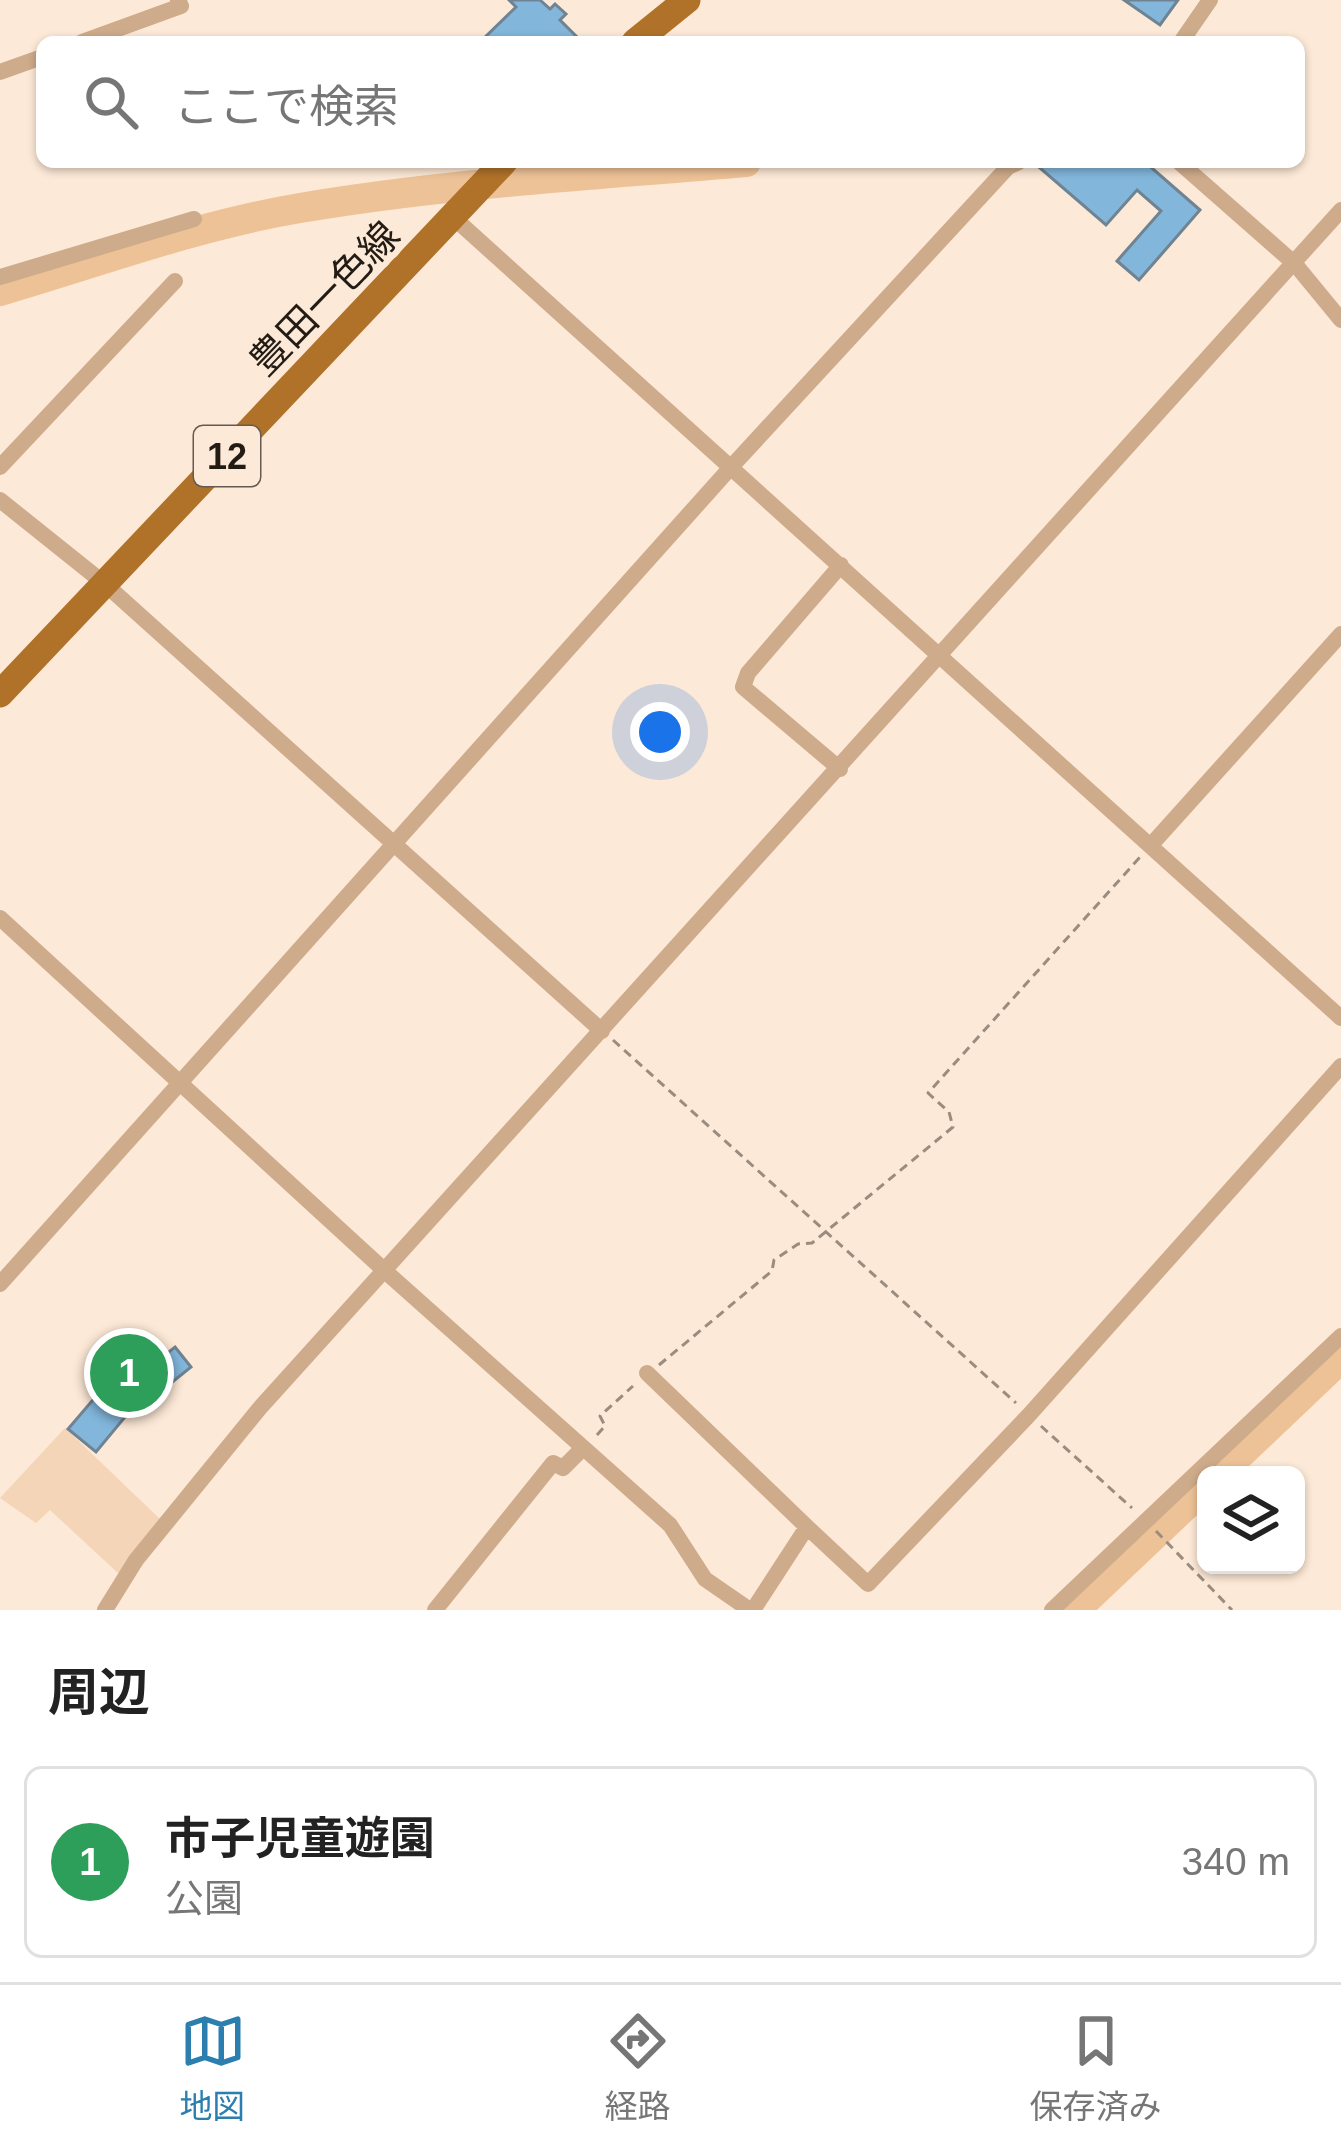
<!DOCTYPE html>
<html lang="ja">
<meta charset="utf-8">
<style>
:root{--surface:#fff;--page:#f6f6f6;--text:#222;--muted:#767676;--line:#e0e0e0;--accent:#2c7eaf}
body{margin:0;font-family:Helvetica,"Noto Sans JP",sans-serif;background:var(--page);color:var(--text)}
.controls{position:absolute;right:36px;bottom:36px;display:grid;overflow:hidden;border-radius:18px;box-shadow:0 3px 9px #0004}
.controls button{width:108px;height:108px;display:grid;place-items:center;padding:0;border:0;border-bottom:3px solid var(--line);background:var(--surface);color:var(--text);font:60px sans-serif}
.you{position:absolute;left:660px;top:732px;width:42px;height:42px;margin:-30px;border:9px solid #fff;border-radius:50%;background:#1a73e8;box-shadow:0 0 0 18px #1a73e833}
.badge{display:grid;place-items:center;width:78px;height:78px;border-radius:50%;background:var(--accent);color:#fff;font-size:39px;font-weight:700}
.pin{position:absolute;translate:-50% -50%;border:6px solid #fff;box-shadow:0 3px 12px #0006}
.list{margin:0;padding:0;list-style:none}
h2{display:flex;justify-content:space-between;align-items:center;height:156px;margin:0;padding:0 48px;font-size:51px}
h2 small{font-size:39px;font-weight:400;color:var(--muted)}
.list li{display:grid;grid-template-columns:78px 1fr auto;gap:36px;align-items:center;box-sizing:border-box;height:192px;margin:0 24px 24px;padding:0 24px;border:3px solid var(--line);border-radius:18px}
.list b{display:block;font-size:45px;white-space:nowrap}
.list p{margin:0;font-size:39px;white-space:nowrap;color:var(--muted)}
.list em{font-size:39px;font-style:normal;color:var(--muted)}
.icon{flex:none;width:66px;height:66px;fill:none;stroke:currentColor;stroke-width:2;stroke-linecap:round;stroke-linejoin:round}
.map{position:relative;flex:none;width:1341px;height:1610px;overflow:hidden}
.search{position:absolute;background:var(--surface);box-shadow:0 3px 9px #0004;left:36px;right:36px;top:36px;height:132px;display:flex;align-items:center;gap:30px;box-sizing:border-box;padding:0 42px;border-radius:18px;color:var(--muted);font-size:45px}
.sheet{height:372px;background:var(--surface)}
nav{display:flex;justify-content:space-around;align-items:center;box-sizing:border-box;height:168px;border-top:3px solid var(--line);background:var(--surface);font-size:33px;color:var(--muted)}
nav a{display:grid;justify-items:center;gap:6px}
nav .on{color:var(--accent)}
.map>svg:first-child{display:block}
.green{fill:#f4d5b7}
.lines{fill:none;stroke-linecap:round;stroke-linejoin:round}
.river{stroke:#eec297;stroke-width:30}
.building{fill:#82b6db;stroke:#6f8392;stroke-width:3}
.path{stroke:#9a8c7f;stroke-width:3;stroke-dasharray:9 6;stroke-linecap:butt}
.street{stroke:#ceab8a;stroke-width:16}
.primary{stroke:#b07229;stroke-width:27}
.labels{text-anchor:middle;stroke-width:12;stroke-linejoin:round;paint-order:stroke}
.shield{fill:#fde9d7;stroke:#645a4f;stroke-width:3}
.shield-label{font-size:36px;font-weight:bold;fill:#231c15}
.street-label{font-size:39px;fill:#231c15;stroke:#fde9d7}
</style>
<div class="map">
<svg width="1341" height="1610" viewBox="0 0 1341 1610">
<rect width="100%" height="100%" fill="#fde9d7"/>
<path class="green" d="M132 1349 153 1365 124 1401 104 1382Z
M65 1428 161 1520 119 1574 50 1510 36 1523 0 1498Z"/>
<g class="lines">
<path class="river" d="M0 291C99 262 198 225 300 208 447 183 598 175 746 162
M1218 1475 1341 1358
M1075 1610 1206 1486"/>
</g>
<path class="building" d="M509 0H540L550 9 555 4 566 14 560 20 582 42H480L516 7Z
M1124 0H1178L1160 25Z
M1033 162H1145L1200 210 1139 280 1117 261 1161 211 1137 190 1106 225Z
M175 1347 191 1367 155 1396 139 1376Z
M103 1388 130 1411 96 1452 68 1429Z"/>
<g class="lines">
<path class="path" d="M613 1040 1016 1403
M659 1365 772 1271 774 1260 798 1244 812 1243 953 1127 949 1112 928 1093 1141 856
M1041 1426 1132 1508
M597 1435 605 1426 600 1416 633 1386
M1156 1531 1232 1610"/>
<path class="street" d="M82 42 181 6 178 0
M1181 42 1210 0
M0 72 42 57
M1179 162 1295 264 1341 320
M454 218 1341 1018
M0 277 194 219
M0 467 175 281
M0 500 105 584 602 1031
M840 769 743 687 748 673 841 565
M1151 845 1341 634
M0 918 385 1271 670 1525 705 1579 750 1610
M0 1284 732 466 1008 167 1019 162
M647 1373 807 1527
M105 1610 136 1560 259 1409 1341 210
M435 1610 553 1463 563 1468 582 1449
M753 1610 807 1527 868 1584 1029 1415 1341 1066
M1052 1610 1341 1336"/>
<path class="primary" d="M635 42 687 0
M0 694 504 162"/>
</g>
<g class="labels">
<rect class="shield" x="194" y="426" width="66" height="60" rx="9"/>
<g class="shield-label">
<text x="227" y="469">12</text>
</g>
<g class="street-label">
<text transform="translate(324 298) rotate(-46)" y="14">豊田一色線</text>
</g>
</g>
</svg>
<div class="controls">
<button><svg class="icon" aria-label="layers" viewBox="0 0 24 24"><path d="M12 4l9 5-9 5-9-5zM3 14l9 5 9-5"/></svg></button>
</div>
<div class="you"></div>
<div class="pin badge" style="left:129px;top:1373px;background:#2e9e5b">1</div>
<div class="search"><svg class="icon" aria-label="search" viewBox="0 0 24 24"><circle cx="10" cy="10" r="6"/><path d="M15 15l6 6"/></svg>ここで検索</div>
</div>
<section class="sheet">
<h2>周辺<small></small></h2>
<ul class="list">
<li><span class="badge" style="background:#2e9e5b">1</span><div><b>市子児童遊園</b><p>公園</p></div><em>340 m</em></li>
</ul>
</section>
<nav>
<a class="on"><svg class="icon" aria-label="map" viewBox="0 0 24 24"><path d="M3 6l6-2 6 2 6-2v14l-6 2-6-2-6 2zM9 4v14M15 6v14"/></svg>地図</a>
<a><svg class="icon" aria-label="directions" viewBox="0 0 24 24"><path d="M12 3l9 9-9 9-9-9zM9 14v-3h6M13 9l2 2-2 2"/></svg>経路</a>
<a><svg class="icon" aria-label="saved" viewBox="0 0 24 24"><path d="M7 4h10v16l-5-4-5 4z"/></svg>保存済み</a>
</nav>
